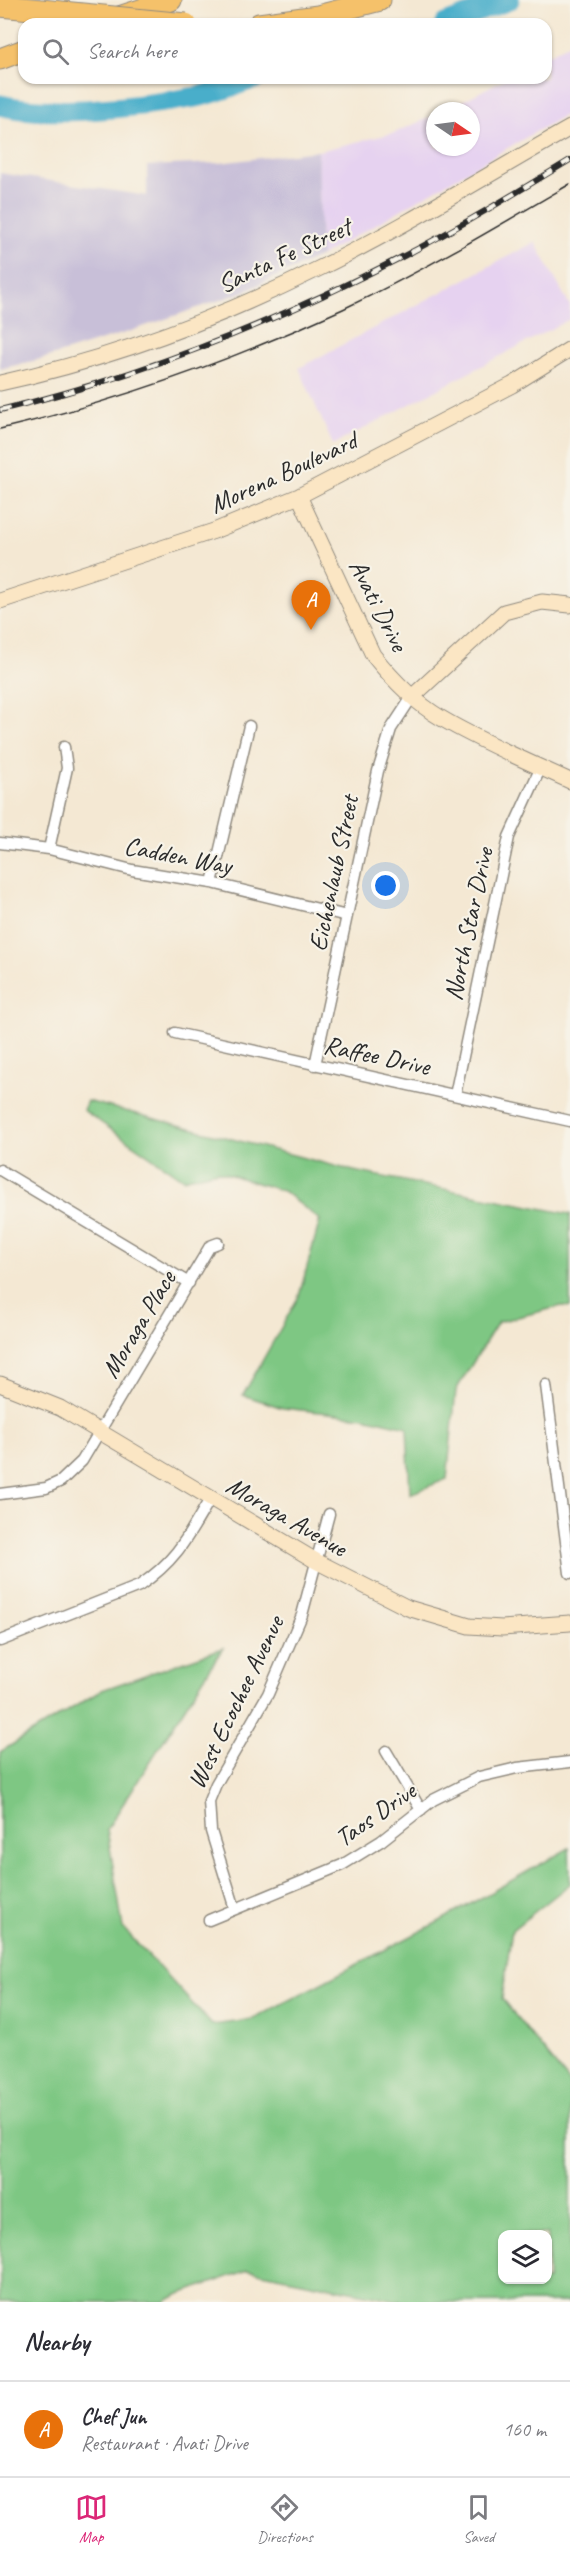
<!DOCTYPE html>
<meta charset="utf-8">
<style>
:root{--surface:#fff;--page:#f7f7f7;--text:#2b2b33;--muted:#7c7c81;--line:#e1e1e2;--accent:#db2777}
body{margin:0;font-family:Caveat,sans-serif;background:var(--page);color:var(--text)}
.controls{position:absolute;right:18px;bottom:18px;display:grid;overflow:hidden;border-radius:12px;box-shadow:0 2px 4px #0004}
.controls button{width:54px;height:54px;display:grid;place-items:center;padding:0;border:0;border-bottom:2px solid var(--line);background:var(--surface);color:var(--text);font:30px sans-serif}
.compass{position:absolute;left:426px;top:102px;width:54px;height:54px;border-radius:50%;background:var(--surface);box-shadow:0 2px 4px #0004;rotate:103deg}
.you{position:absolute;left:386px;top:886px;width:21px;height:21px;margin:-15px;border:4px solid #fff;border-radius:50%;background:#1a73e8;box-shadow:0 0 0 9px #1a73e833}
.badge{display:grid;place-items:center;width:39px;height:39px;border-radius:50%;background:var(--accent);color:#fff;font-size:20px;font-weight:700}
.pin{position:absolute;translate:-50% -50px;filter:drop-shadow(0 2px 3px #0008)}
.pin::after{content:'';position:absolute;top:32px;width:21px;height:18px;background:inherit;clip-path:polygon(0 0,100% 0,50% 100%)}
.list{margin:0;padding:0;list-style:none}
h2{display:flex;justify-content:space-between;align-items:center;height:78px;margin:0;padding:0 24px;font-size:26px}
h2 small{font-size:20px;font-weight:400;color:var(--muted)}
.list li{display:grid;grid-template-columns:39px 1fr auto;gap:18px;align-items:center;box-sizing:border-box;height:96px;padding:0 24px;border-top:2px solid var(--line)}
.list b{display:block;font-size:22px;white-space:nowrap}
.list p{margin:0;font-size:20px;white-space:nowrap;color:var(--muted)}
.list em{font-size:20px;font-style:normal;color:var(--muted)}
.icon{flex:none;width:33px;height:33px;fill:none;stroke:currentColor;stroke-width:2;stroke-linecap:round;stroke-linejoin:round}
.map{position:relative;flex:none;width:570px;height:2302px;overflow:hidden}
.search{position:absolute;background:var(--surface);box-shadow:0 2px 4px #0004;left:18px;right:18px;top:18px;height:66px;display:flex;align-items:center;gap:15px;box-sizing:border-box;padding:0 21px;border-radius:18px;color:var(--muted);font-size:22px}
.sheet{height:174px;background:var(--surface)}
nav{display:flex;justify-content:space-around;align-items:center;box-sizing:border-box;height:84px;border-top:2px solid var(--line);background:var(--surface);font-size:16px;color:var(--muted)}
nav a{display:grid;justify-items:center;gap:3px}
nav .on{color:var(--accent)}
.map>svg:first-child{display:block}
.built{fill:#e6d2f0}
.industrial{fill:#c8bfd8}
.green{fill:#7ec783;stroke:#547957;stroke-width:1.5;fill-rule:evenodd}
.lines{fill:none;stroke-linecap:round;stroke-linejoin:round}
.river{stroke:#4aaeca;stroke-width:21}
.street-casing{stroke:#908a7f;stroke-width:13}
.secondary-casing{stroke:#908a7f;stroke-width:17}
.highway-casing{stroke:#908a7f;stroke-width:23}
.street{stroke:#fff;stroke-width:10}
.secondary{stroke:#fbe6c4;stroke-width:15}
.highway{stroke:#f5c16b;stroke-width:21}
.tram{stroke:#2b2b2b;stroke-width:1.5}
.rail-casing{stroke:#2b2b2b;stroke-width:6}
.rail{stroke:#f7f3e8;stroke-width:4;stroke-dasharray:11;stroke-linecap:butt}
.highway-bridge-casing{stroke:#908a7f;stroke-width:23;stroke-linecap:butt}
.highway-bridge{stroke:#f5c16b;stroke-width:21}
.labels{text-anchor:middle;stroke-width:4.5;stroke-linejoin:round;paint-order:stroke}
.street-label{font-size:26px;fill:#2b2b2b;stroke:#f7f3e8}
</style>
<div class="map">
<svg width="570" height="2302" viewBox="0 0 570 2302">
<rect width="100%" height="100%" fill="#f7f3e8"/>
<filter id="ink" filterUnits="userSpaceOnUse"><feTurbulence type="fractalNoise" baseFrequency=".0167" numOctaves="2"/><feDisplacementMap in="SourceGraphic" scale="12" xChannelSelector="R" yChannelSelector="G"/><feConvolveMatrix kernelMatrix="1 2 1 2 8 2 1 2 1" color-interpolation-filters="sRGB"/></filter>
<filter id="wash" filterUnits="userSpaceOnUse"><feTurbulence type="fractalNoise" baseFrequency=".008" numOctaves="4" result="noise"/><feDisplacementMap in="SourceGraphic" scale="24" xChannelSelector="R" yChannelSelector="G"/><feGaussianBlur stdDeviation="1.35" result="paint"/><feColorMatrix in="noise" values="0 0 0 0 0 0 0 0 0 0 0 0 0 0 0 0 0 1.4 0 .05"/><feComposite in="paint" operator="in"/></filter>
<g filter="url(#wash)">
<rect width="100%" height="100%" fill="#f4e8d3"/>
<path class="built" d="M570 43V112L321 256 318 151 394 133 435 115V147H471V111H444L506 78H546V56Z
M535 242 570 306V319L333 445 299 368Z"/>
<path class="industrial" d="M318 151 321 256 243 292 128 332 45 358 0 369V173L147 196V166L219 163Z"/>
<path class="green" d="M87 1101 354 1171 570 1214V1307L562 1306 498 1322 456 1390 447 1479 410 1494 407 1427 364 1417 283 1408 243 1395 299 1296 320 1220 283 1191 218 1171 183 1179 83 1110Z
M223 1648 107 1829 123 1928 212 2025 251 2020 440 1921 569 1848 570 1884 512 1930 502 1999 570 2083V2302H405L248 2270 177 2295 165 2302H0V1752L102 1690ZM502 2234H548V2280H502Z"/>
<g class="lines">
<path class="river" d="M445 24 509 0
M0 105C51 118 143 106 196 97 216 93 237 84 257 78"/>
</g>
</g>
<g filter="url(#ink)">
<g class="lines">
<defs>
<path id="street" d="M0 843 49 849 132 870 212 883 347 916
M49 849 67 768 64 747
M212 883 249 726
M175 1033 570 1121
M315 1065 378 771 391 729 412 697
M455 1095 509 837 541 767
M0 1170 189 1283
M546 1385 570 1573
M0 1494 46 1488 61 1481 82 1461 210 1246 218 1243
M0 1641 139 1586C177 1560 187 1538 210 1499
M386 1751 421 1810
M235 1909 211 1831 209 1801 216 1784 268 1694 302 1615 329 1514
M209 1920 342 1865 381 1841 433 1800 479 1777 517 1768 570 1762"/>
<path id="secondary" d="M0 383C110 359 220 318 320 268 406 226 487 175 570 128
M299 496 373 655C392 679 414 702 441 718 479 741 529 762 570 781
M0 601 214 531 299 496 512 385 570 349
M412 697 504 612 542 602 570 605
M0 1384 60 1408 316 1561 408 1608 469 1626 502 1628 570 1623"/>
<path id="highway" d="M116 18 171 0
M259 24 318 16 380 0
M0 59 24 50"/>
</defs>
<use href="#street" class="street-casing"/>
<use href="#secondary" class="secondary-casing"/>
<use href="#highway" class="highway-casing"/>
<use href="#street" class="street"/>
<use href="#secondary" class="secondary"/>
<use href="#highway" class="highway"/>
<path class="tram" d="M0 429C118 401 233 360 343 309 421 272 495 228 570 184"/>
<defs>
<path id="rail" d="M0 410C139 377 273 323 400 258 458 228 514 194 570 160"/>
</defs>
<use href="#rail" class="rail-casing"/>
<use href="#rail" class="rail"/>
<defs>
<path id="highway-bridge" d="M0 6 186 24"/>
</defs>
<use href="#highway-bridge" class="highway-bridge-casing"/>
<use href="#highway-bridge" class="highway-bridge"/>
</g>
</g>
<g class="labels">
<g class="street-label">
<text transform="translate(284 255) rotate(-25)" y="9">Santa Fe Street</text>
<text transform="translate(283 472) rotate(-25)" y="9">Morena Boulevard</text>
<text transform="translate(379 605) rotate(63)" y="9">Avati Drive</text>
<text transform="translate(178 855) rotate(11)" y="9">Cadden Way</text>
<text transform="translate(333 873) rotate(-78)" y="9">Eichenlaub Street</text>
<text transform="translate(468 924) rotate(-78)" y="9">North Star Drive</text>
<text transform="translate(377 1055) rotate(12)" y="9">Raffee Drive</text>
<text transform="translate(138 1324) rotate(-59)" y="9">Moraga Place</text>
<text transform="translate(287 1516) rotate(30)" y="9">Moraga Avenue</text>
<text transform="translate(235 1702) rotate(-64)" y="9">West Ecochee Avenue</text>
<text transform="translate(375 1814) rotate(-35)" y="9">Taos Drive</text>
</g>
</g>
</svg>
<div class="controls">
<button><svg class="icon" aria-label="layers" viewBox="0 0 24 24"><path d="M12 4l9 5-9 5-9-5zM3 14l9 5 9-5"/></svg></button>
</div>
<svg class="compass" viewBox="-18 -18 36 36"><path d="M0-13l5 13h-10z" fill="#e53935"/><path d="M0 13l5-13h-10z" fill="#7c7c81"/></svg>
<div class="you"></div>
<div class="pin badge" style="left:311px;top:630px;background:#e8710a">A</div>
<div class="search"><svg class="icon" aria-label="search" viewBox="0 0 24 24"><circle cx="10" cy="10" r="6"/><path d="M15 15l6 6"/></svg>Search here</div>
</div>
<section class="sheet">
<h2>Nearby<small></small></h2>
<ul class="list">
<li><span class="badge" style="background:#e8710a">A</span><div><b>Chef Jun</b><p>Restaurant · Avati Drive</p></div><em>160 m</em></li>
</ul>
</section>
<nav>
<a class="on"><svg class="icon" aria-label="map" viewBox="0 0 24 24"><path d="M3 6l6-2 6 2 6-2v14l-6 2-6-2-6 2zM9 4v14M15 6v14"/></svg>Map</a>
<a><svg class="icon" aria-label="directions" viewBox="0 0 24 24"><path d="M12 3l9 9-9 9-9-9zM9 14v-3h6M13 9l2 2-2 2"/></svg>Directions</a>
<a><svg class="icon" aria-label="saved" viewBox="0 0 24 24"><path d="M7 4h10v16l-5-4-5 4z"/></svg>Saved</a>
</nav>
